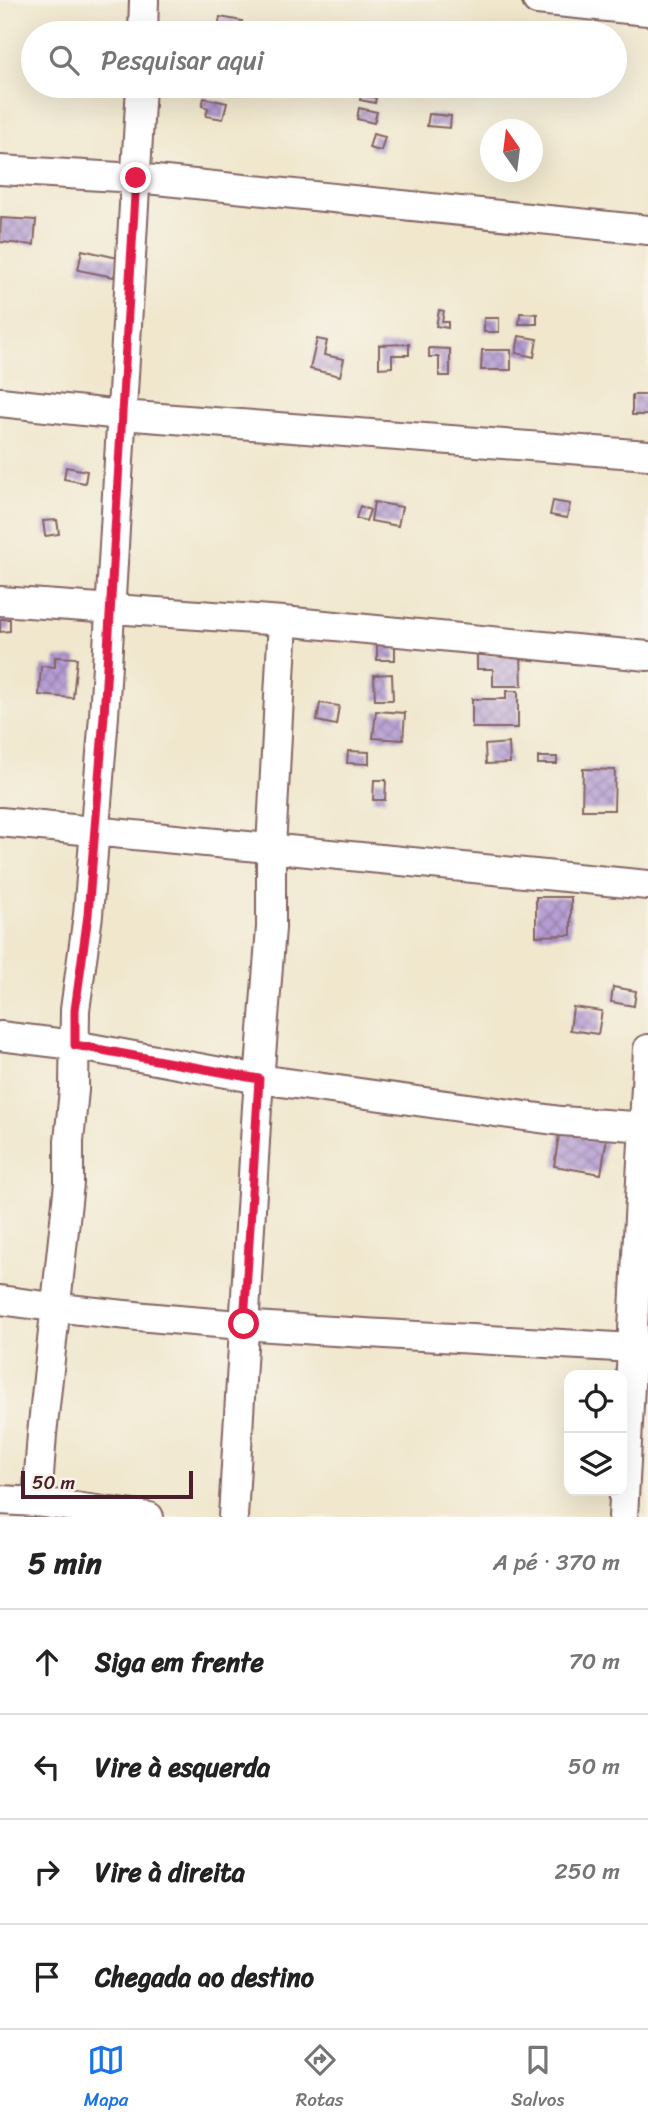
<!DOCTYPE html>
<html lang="pt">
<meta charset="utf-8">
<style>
:root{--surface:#fff;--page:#f2f2f2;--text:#222;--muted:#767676;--line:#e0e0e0;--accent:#1a73e8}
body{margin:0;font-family:Sriracha,sans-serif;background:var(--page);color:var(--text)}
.controls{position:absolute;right:21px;bottom:21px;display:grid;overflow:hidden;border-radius:14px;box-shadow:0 7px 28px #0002}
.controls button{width:63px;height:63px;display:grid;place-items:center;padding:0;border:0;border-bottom:2px solid var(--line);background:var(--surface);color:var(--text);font:35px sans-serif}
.compass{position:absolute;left:480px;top:119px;width:63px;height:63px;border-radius:50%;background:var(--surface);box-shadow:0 7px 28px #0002;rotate:346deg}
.scale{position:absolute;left:21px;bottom:18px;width:172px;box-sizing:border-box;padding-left:7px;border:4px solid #4a1f2b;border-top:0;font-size:19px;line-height:24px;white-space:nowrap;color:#4a1f2b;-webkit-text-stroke:5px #f7f3e8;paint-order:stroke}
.stop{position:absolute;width:21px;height:21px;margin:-16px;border:5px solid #e11d48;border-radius:50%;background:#fff}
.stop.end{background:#e11d48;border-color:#fff;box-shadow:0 2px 7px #0008}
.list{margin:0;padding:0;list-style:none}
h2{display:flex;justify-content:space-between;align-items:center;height:91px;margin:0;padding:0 28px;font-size:30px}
h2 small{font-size:23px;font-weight:400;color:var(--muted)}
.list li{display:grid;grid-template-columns:46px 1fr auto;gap:21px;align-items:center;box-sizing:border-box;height:105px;padding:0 28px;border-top:2px solid var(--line)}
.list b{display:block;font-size:26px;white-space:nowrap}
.list em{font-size:23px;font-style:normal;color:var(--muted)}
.icon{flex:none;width:38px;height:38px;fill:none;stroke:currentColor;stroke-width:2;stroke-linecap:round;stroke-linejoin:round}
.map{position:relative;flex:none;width:648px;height:1517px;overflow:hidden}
.search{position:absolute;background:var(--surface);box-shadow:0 7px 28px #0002;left:21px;right:21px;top:21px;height:77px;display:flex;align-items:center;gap:18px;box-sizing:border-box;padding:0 24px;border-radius:38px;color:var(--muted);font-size:26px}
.sheet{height:511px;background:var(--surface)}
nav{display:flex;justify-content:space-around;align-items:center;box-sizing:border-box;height:98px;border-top:2px solid var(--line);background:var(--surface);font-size:19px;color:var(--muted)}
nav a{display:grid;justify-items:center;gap:4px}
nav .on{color:var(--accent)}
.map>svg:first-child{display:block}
.building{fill:url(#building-cross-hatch)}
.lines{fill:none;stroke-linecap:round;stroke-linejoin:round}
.minor-casing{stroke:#846564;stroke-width:32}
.minor{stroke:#fff;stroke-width:28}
.route{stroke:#e11d48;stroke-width:9}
</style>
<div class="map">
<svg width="648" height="1517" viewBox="0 0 648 1517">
<defs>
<pattern id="building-cross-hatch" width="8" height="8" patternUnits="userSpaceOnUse" patternTransform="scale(1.75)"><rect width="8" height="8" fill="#b59dd3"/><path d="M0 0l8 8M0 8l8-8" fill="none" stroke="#957fab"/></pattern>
</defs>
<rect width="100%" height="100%" fill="#f7f3e8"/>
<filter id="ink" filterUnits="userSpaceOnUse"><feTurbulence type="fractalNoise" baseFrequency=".0143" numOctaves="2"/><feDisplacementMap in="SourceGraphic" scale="14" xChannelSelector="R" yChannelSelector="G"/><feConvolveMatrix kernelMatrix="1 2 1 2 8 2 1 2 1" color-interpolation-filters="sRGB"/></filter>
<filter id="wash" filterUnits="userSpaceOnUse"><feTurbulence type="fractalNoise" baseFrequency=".00686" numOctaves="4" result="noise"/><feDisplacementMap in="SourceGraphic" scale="28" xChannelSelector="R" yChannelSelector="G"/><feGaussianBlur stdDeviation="1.57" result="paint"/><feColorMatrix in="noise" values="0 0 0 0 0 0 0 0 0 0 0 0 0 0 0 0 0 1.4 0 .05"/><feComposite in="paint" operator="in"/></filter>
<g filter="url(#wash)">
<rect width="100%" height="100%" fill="#f0e7cd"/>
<g id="blocks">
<path class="building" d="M220 17 242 21 239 33H217Z
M361 94 376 98 375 103 360 100Z
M204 98 227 103 223 119 206 116 208 108 202 106Z
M359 108 377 112 374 123 357 119Z
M429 114 451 116 450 128 427 126Z
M373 134 385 137 381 151 369 148Z
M1 218 36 220 34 245 0 242Z
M82 250 118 258 114 277 78 270Z
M439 310 444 311 442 322H448V328L436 326Z
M520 313 537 314V324H519Z
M484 318H499V332H484Z
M519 336 537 339 534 357 516 353Z
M317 339 327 341 324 355 344 359 340 376 310 369Z
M409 344V355H392V367L379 368V345Z
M429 348 450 349V376H439V357H429Z
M482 350H511V370H481Z
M632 395H648V415H632Z
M66 467 87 471 85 483 64 479Z
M553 501 570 504 567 518 550 515Z
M374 502 402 507 398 526 371 521Z
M360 506 370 510 366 521 356 518Z
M57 520 59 534 45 536 43 521Z
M0 619H10V631L0 632Z
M377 642H395V660H377Z
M477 655H521L522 686H493V669H477Z
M55 657 77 658 73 698 39 695 41 666 55 667Z
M392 674 393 700H375L374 675Z
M506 691H518V728H472V699H506Z
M320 703 339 706 336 725 317 721Z
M376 711 405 713 403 740 373 738Z
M509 743 510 763 486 764 485 745Z
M348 751 369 752V764L347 763Z
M538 757H557V764H538Z
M583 769 615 770 614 810H582Z
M374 780H386L385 800H373Z
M536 897H571V935L536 936Z
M613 987 636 991 634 1006 611 1002Z
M573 1007 602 1011 598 1034 570 1030Z
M560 1129 607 1137 601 1174 554 1166Z"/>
</g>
</g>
<g filter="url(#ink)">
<use href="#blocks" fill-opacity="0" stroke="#846564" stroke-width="2"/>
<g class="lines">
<defs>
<path id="minor" d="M537 0 648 11
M143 33 144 0
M0 170 136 178 648 230
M0 402 121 415 648 455
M0 601 283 621 648 656
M0 822 648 885
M0 1036 74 1045 259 1079 561 1121 648 1127
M0 1300C214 1330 432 1335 648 1349
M0 1500 37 1502 149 1517
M37 1502 42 1434 69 1183V1141L74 1090 75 1010 88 915 104 716 141 86
M233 1517 257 1107 271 928V848L283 621
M623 1517 648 1049"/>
</defs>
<use href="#minor" class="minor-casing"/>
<use href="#minor" class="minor"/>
</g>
</g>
<g class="lines" filter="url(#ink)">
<path class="route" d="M136 178 104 716 88 915 75 1010V1045L259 1079 244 1324"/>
</g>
</svg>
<div class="controls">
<button><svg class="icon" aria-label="locate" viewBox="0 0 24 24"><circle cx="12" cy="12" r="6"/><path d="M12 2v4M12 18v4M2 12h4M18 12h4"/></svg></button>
<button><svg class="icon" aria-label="layers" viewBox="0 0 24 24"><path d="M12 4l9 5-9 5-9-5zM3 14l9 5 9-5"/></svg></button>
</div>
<svg class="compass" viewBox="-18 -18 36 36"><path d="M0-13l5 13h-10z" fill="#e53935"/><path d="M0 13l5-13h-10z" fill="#767676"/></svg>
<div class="scale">50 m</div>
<div class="stop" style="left:244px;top:1324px"></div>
<div class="stop end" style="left:136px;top:178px"></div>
<div class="search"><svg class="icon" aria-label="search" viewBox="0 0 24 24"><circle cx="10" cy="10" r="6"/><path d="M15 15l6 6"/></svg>Pesquisar aqui</div>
</div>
<section class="sheet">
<h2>5 min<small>A pé · 370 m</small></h2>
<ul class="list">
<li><svg class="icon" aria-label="ahead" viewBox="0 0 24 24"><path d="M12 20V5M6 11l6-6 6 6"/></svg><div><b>Siga em frente</b></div><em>70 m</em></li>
<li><svg class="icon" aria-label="left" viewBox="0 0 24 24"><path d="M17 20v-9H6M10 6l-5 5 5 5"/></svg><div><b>Vire à esquerda</b></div><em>50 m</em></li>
<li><svg class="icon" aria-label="right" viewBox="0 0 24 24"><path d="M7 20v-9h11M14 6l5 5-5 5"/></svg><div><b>Vire à direita</b></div><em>250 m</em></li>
<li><svg class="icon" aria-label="arrive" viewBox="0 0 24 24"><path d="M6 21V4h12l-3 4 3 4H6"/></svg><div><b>Chegada ao destino</b></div></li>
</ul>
</section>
<nav>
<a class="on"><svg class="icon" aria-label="map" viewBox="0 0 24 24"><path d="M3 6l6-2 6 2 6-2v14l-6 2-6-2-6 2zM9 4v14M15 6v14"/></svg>Mapa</a>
<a><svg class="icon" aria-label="directions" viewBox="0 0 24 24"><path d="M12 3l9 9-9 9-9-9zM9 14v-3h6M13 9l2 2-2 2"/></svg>Rotas</a>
<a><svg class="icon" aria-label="saved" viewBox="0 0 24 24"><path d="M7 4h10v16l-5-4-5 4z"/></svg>Salvos</a>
</nav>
